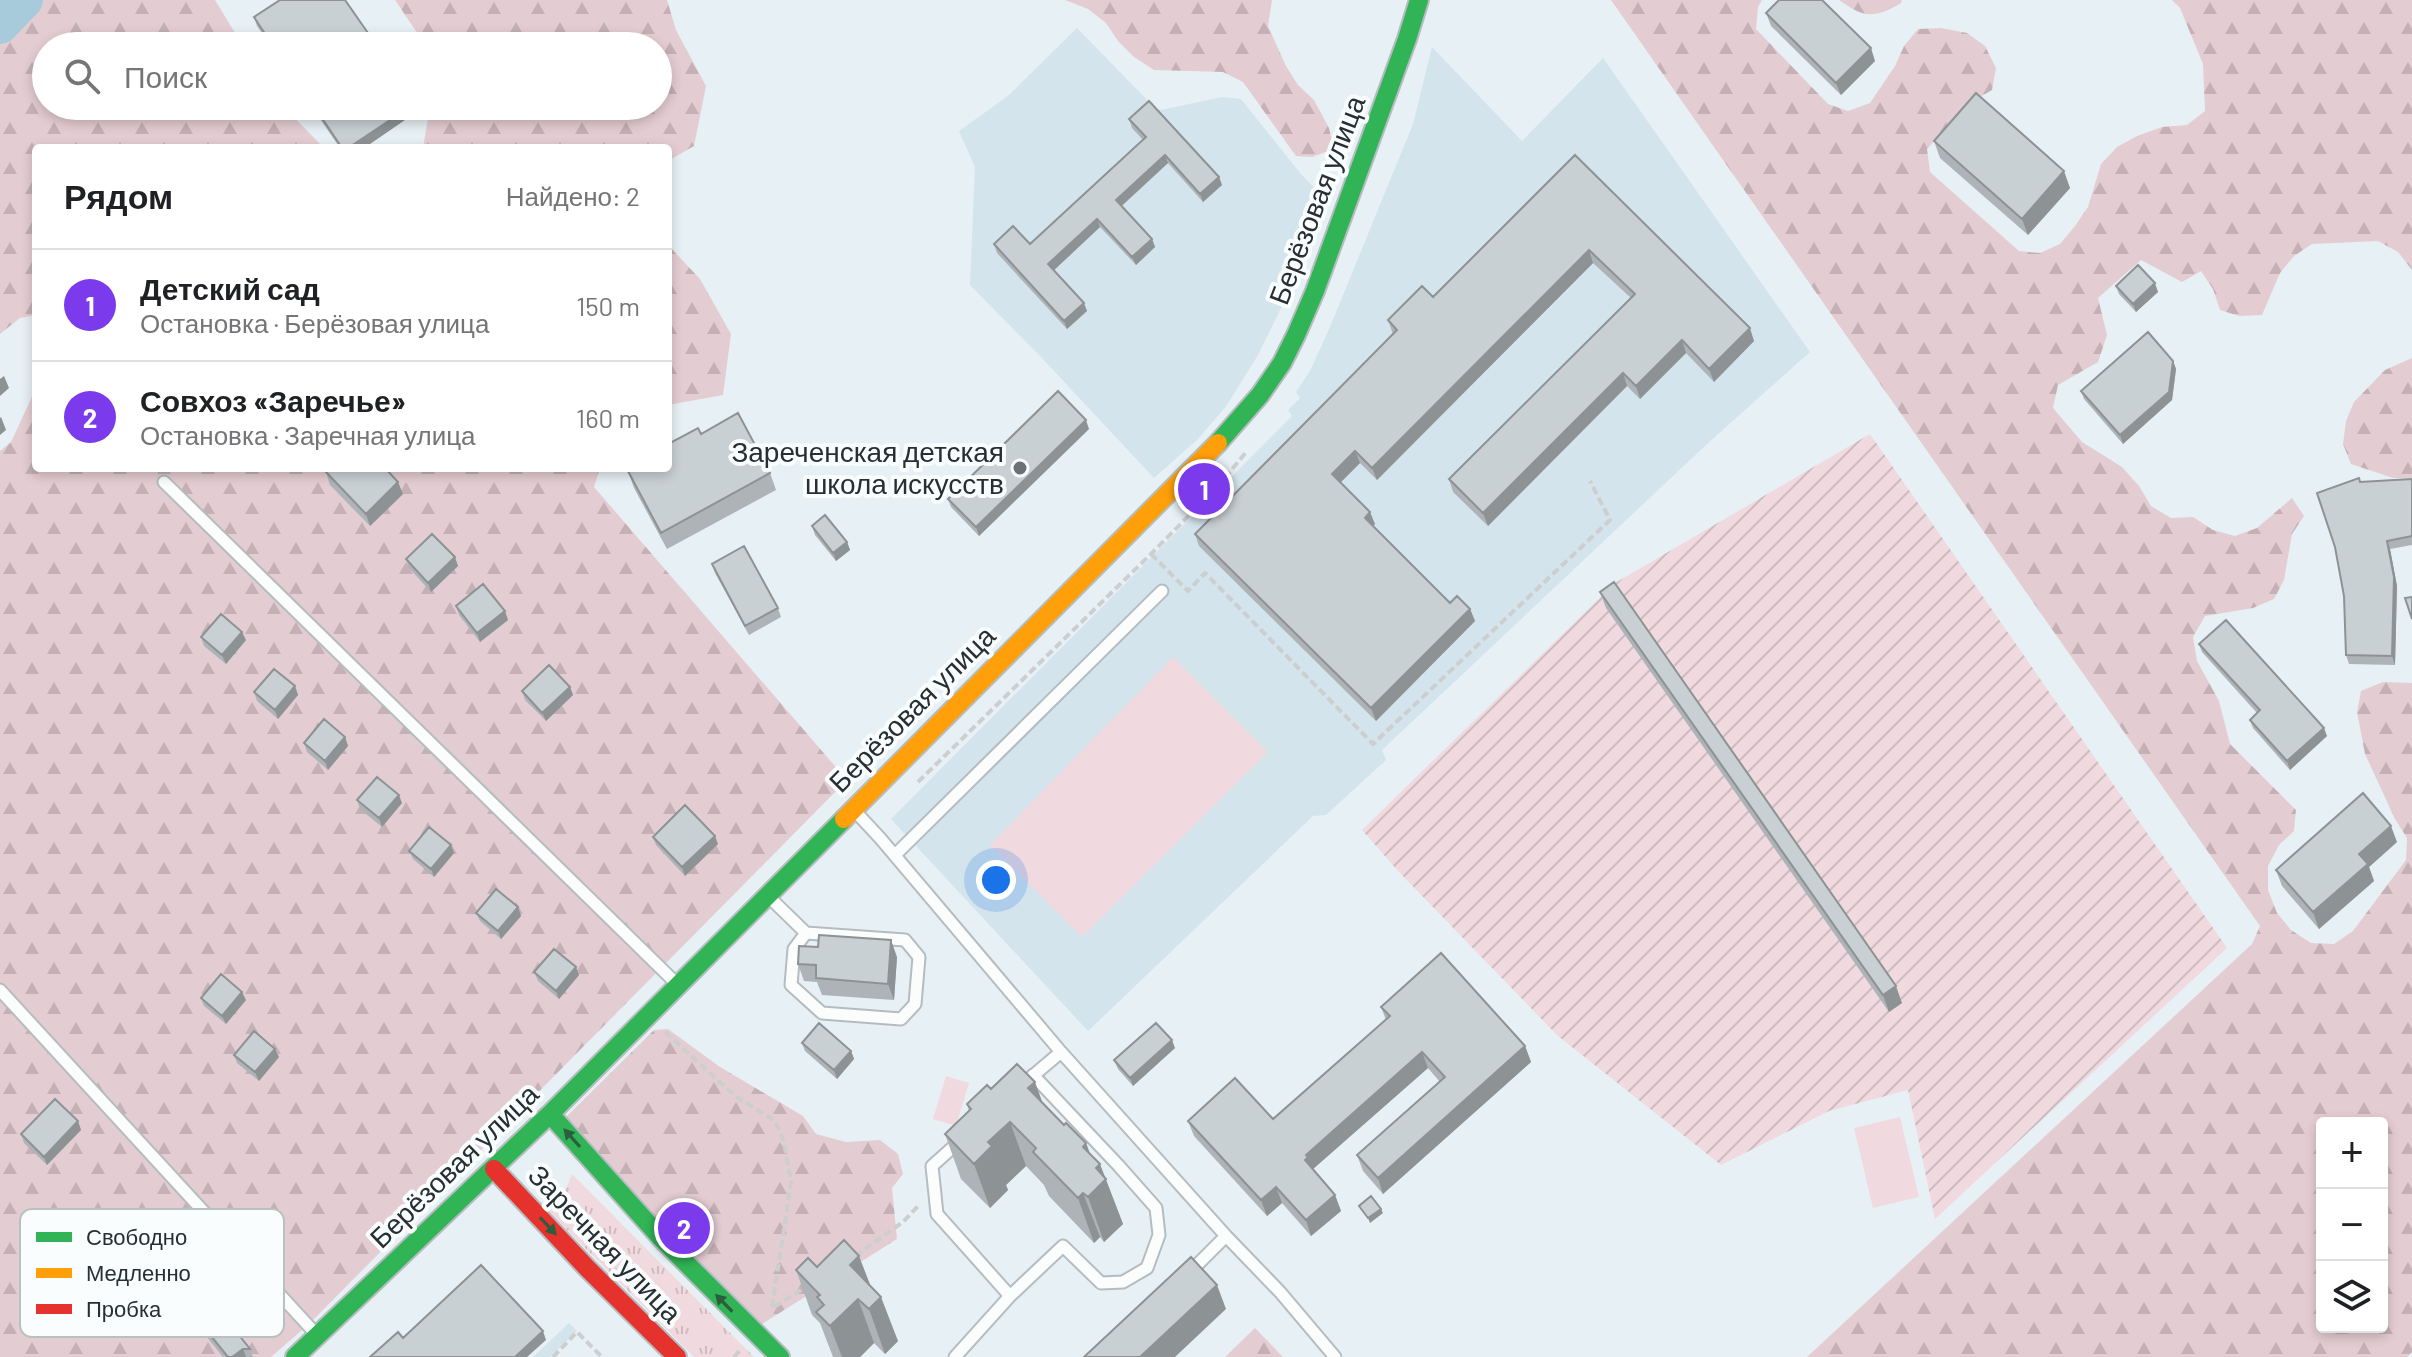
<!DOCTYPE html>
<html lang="ru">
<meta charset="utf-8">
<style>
:root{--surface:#fff;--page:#f6f6f6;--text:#202124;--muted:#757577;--line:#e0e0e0;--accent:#7c3aed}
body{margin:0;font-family:Barlow,sans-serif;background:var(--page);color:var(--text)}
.controls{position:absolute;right:24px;bottom:24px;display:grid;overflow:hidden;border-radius:8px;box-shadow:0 4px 12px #0003}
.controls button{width:72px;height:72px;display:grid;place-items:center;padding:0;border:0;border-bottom:2px solid var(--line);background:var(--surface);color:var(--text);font:40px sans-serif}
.you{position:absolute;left:996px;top:880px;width:28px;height:28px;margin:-20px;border:6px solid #fff;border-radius:50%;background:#1a73e8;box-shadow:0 0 0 12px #1a73e833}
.badge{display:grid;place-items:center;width:52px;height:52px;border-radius:50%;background:var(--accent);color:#fff;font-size:26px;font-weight:700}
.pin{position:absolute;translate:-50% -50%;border:4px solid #fff;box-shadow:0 2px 8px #0006}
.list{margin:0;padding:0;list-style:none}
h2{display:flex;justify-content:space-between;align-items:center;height:104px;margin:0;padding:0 32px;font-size:34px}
h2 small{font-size:26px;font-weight:400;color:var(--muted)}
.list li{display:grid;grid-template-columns:52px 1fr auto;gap:24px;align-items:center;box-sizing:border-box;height:112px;padding:0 32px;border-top:2px solid var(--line)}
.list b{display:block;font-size:30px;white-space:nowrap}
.list p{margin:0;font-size:26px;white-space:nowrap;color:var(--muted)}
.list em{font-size:26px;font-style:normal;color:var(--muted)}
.icon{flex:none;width:44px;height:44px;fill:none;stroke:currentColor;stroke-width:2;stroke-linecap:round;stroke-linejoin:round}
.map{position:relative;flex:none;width:2412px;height:1357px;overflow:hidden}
.search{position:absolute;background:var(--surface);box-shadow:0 4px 12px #0003;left:32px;top:32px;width:640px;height:88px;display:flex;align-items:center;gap:20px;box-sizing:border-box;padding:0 28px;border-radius:44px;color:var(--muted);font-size:30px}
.panel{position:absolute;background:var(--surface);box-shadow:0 4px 12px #0003;left:32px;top:144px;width:640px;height:328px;border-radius:8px}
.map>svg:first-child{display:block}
.built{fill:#d3e4ec}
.grass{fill:url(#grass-tufts)}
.forest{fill:url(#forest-firs);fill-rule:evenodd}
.garden{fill:url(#garden-furrows)}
.pitch{fill:#f0dadf}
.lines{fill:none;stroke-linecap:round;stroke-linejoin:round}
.river{stroke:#a7cbdb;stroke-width:36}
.lane-casing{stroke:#b5bcc0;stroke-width:15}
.fast-casing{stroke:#b5bcc0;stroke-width:22}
.slow-casing{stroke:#b5bcc0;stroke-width:22}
.jam-casing{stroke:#b5bcc0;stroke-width:22}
.path{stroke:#cccecf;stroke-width:4;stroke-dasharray:8 4;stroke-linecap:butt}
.lane{stroke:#fbfdfd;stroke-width:11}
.fast{stroke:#30b455;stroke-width:18}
.slow{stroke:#ff9f0a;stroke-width:18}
.jam{stroke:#e5322d;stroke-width:18}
.wall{fill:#adb3b6}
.shaded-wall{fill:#8d9294}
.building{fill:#c9d0d4;stroke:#8d9294;stroke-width:2}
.oneway{fill:#2b5d3e}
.poi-dot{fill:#6b7275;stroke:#f9fdfe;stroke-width:3}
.labels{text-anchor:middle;stroke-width:8;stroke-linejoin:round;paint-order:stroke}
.street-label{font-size:28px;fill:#282e31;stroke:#f9fdfe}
.poi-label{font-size:28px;fill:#282e31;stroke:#f9fdfe;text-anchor:end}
.key{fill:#f9fdfe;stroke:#babfc0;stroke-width:2}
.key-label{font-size:22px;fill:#282e31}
</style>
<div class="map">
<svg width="2412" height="1357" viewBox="0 0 2412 1357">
<defs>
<pattern id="grass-tufts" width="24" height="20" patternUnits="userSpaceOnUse" patternTransform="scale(2)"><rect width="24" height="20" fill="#f0dadf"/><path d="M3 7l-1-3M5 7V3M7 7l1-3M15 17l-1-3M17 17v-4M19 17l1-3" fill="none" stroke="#cebbc0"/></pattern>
<pattern id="forest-firs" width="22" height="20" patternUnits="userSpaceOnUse" patternTransform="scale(2)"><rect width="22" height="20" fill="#e4cdd2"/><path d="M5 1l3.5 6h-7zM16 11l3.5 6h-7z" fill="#c4b0b5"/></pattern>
<pattern id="garden-furrows" width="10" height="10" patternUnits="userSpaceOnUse" patternTransform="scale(2)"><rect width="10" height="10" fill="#f0dadf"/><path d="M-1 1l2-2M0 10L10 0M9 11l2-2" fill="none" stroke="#cebbc0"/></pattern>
</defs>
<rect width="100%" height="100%" fill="#e7f0f4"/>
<path class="built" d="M1077 28 1154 107 1161 110 1222 97 1241 99 1300 173 1325 199 1289 292 1258 355 1227 405 1198 439 1154 478 1041 357 970 285 975 167 959 131 1008 96Z
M1432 47 1522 141 1603 58 1810 352 1708 443 1382 750 1386 760 1326 815 1313 816 1088 1031 891 819 1292 416 1288 410 1300 398 1296 392 1310 371 1330 327 1413 124Z
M569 1323 577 1331 550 1357H533Z"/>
<path class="grass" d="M572 1174 754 1357H694L539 1202C560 1202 565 1193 572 1174Z"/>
<path class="forest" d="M25 0H215L243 46H46V106H283L324 148H36V315L20 318 0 334V26Z
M395 0H667L676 30 706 86 694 146 668 161V148H423L430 106H658V46H426Z
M1065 0H1272L1268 26 1286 66 1298 85 1314 100 1329 128 1334 149 1312 157 1296 156 1243 82 1223 72 1154 70 1134 57 1118 41 1106 23 1088 9Z
M1611 0H1762L1758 7 1756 29 1828 104 1848 111 1870 103 1895 66 1904 46 1918 29 1941 28 1967 33 1985 46 1996 68 1992 90C1980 97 1969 104 1958 113 1947 124 1938 138 1927 149L1930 172 2019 251 2040 253 2060 244 2075 226 2088 207 2101 164 2117 147 2137 136 2162 127 2187 125 2205 111 2203 64 2180 8 2172 0H2412V270L2398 252 2378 241 2312 244 2294 256 2280 273 2262 315 2239 316 2220 310 2213 289 2201 271 2182 282 2141 260 2098 298 2107 335 2098 362 2058 385 2053 408 2082 442 2122 467 2139 486 2151 506 2171 518 2193 517 2213 530 2235 536 2257 528 2292 498 2304 516 2292 534 2284 580 2274 599 2253 608 2205 616 2193 637 2197 661 2219 701 2230 744 2296 810 2294 831 2279 845 2268 866V890L2277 913 2291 930 2311 943 2334 944 2353 931 2406 860 2407 838 2395 819 2365 754 2357 712 2361 691 2383 682 2412 683V1352L2407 1357H1807L2252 944 2260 926ZM2322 1123H2382V1327H2322Z
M1839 0H1902L1901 3C1874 19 1864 18 1839 0Z
M668 245 700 279 731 334 723 395 668 405Z
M2412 358V478H2393L2351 464 2343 444 2346 421 2354 402 2385 370Z
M36 388V468H600L594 487 847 780 309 1324 271 1357H0V451L11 442Z
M668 1029 720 1067 803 1116 816 1134 846 1142 880 1140 898 1154 903 1174 892 1188 897 1239 762 1324 560 1123 654 1030Z
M1255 1328 1283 1357H1225Z"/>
<path class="garden" d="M1870 434 2227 948 1935 1219 1908 1090 1829 1111 1721 1165 1558 1036 1398 871 1362 830 1615 583Z"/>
<path class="pitch" d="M1173 657 1268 752 1082 937 990 845Z
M946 1076 969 1083 956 1126 933 1119Z
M1900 1117 1919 1197 1873 1208 1854 1128Z"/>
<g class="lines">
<path class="river" d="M0 26 25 0"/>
<defs>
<path id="lane" d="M164 482 678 985
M853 809 880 838 1061 1052 1226 1236 1280 1292 1335 1357
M895 855 1162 591
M768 896 806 933 905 940 919 957 915 1004 901 1019 822 1013 791 985 794 949 806 933
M0 990 316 1334
M1022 1085 1061 1052
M961 1140 932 1166 937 1214 1010 1296 1063 1246 1101 1283 1123 1282 1147 1268 1159 1235 1156 1208 1118 1165 1033 1075
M1190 1272 1226 1236
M955 1357 1010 1296"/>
<path id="fast" d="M1218 443 1260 395 1282 363 1296 335 1315 291 1407 39 1419 0
M550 1114 661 1238 780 1357
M295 1357 550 1114 844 819"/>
<path id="slow" d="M844 819 1218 443"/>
<path id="jam" d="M494 1169 587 1268 677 1357"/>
</defs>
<use href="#lane" class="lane-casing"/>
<use href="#fast" class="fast-casing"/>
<use href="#slow" class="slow-casing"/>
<use href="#jam" class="jam-casing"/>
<path class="path" d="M1151 554 1188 591 1205 573 1373 744 1610 520 1590 481
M918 782 1151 554 1219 485 1247 451
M665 1032 734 1095 775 1121 784 1142 791 1182 772 1308
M855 1256 903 1222 920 1204
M774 1307 807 1286
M553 1357 577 1332 602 1357
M734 1357 741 1349"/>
<use href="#lane" class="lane"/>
<use href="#fast" class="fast"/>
<use href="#slow" class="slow"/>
<use href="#jam" class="jam"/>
</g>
<path class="wall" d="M1766 13 1875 61 1841 95 1771 26Z
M254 17 377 46H271L257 26Z
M311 106H416L418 111 364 148H340Z
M1129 119 1219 177 1222 185 1203 202 1168 163 1122 206 1152 239 1155 247 1136 265 1100 227 1054 270 1087 311 1067 329 997 253 994 244H1030L1143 140 1132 128Z
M1934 141 2070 188 2028 235 1940 158Z
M1575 155 1754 341 1714 382 1686 353 1640 399 1627 386 1488 526 1453 492 1449 479 1631 298 1593 263 1377 480 1360 463 1341 482 1375 524 1373 526 1450 603 1470 609 1475 621 1376 721 1199 546 1195 534 1393 334 1388 320 1433 297Z
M2116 286 2158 292 2136 312 2119 294Z
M2173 361 2176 369 2172 400 2123 444 2084 399 2081 391Z
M1089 429 979 536 951 507 948 499Z
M701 434 770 473 776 490 667 549 634 488 628 471Z
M326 472 403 494 370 526 330 485Z
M2412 479V545L2390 549 2397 586 2395 665 2349 664 2346 655 2344 596 2360 482Z
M812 526 847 542 850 550 836 561 815 535Z
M406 559 458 566 431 592 409 568Z
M712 564 778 608 781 617 749 635 715 573Z
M1600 592 1902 1003 1889 1012 1606 608Z
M456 606 508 620 480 642 459 615Z
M201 637 246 640 226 664 204 646Z
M2199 644 2327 736 2290 770 2253 728 2250 720 2257 713 2202 652Z
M295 686 298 695 278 719 257 701 254 692Z
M570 687 573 695 546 721 525 700 522 691Z
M345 737 348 746 328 770 307 752 304 743Z
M357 800 402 803 382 827 360 809Z
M653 837 718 844 685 876 656 845Z
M2397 842 2369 867 2374 881 2319 929 2282 886 2276 870Z
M451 845 454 853 434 877 413 859 409 851Z
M518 907 521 916 501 939 480 921 476 913Z
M897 957 894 1000 822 995 817 982 804 981 798 964Z
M576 967 579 975 559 999 538 981 534 972Z
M201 998 246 1000 226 1024 204 1006Z
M1381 1007 1525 1046 1531 1062 1383 1194 1363 1171 1357 1155 1440 1082 1428 1068 1313 1169 1335 1195 1341 1211 1311 1236 1282 1203 1267 1216 1194 1136 1188 1121 1273 1119 1386 1020Z
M802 1043 851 1051 854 1059 837 1079 805 1051Z
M1175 1048 1133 1086 1118 1069 1114 1060Z
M234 1055 279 1057 259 1081 237 1063Z
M991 1089 1042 1103 1064 1125 1086 1143 1090 1154 1105 1178 1123 1224 1104 1242 1100 1237 1094 1243 1049 1196 1044 1185 1026 1166 1006 1185 1008 1190 990 1208 961 1179 945 1134 969 1111 967 1104Z
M78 1121 81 1130 47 1165 24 1143 21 1134Z
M152 1263 250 1349 253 1357H223L157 1275Z
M817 1267 870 1286 898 1341 885 1354 874 1343 860 1357H833L820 1323 812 1315 796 1270Z"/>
<path class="shaded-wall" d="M1871 48 1875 61 1841 95 1836 83Z
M411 106H416L418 111 364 148H348Z
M1165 155 1168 163 1119 208 1116 200Z
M2064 171 2070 188 2028 235 2022 219Z
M1219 177 1222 185 1203 202 1200 194Z
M1097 219 1100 227 1051 273 1048 264Z
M1152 239 1155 247 1136 265 1132 257Z
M1589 250 1593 263 1377 480 1372 468Z
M2155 283 2158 292 2136 312 2133 304Z
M1084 303 1087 311 1067 329 1064 321Z
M1750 328 1754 341 1714 382 1709 369Z
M1682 340 1686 353 1640 399 1636 386Z
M2173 361 2176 369 2172 400 2123 444 2120 435Z
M1623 373 1627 386 1488 526 1483 513Z
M4 376 9 388 0 396V379Z
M1 417 6 430 0 435V418Z
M1086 420 1089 429 979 536 976 527Z
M1355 451 1360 463 1337 486 1332 474Z
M398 482 403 494 370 526 366 514Z
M1370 512 1375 524 1369 530 1365 518Z
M2387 541 2390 549 2397 586 2395 665 2392 656Z
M847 542 850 550 836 561 833 553Z
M455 557 458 566 431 592 428 583Z
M1470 609 1475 621 1376 721 1371 708Z
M505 611 508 620 480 642 477 633Z
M242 632 246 640 226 664 222 655Z
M295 686 298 695 278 719 275 710Z
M570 687 573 695 546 721 542 713Z
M2324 728 2327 736 2290 770 2287 761Z
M345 737 348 746 328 770 325 761Z
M399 795 402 803 382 827 379 818Z
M2391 826 2397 842 2369 867 2374 881 2319 929 2313 912 2359 854Z
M715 836 718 844 685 876 682 867Z
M451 845 454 853 434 877 431 869Z
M518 907 521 916 501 939 498 931Z
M891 940 897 957 894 1000 888 984Z
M576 967 579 975 559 999 556 991Z
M1896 986 1902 1003 1889 1012 1883 995Z
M242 992 246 1000 226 1024 222 1016Z
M1172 1040 1175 1048 1133 1086 1130 1078Z
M1525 1046 1531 1062 1383 1194 1378 1178Z
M275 1049 279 1057 259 1081 255 1072Z
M851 1051 854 1059 837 1079 834 1070Z
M1422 1052 1428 1068 1313 1169 1305 1160 1306 1155Z
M1035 1082 1051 1126 1028 1088Z
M78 1121 81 1130 47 1165 44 1157Z
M1010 1122 1026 1166 1006 1185 1008 1190 990 1208 974 1164 988 1142Z
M1086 1143 1101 1184 1096 1168 1100 1164 1123 1224 1104 1242 1088 1197 1083 1147Z
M1276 1187 1282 1203 1267 1216 1261 1200Z
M1083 1193 1100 1237 1094 1243 1078 1198Z
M1335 1195 1341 1211 1311 1236 1306 1220Z
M1381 1209 1383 1213 1370 1223 1368 1218Z
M859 1256 876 1300 850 1265Z
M1217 1285 1226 1309 1175 1357H1140Z
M881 1297 898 1341 885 1354 869 1309Z
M858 1299 874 1343 860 1357H842L830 1326Z
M543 1331 546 1340 527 1357H515Z
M243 1349 246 1357H232Z"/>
<path class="building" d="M280 0H345L377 46H273L254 17Z
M1779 0H1822L1871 48 1836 83 1766 13Z
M1976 93 2064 171 2022 219 1934 141Z
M1149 101 1219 177 1200 194 1165 155 1116 200 1152 239 1132 257 1097 219 1048 264 1084 303 1064 321 994 244 1013 226 1030 244 1146 137 1129 119Z
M314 106H411L348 148H342Z
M1575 155 1750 328 1709 369 1682 340 1636 386 1623 373 1483 513 1449 479 1635 294 1589 250 1372 468 1355 451 1332 474 1370 512 1365 518 1450 603 1457 596 1470 609 1371 708 1195 534 1397 330 1388 320 1422 286 1433 297Z
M2138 265 2155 283 2133 304 2116 286Z
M2148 332 2173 361 2169 392 2120 435 2081 391Z
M1058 391 1086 420 976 527 948 499Z
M738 413 770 473 661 533 628 471 633 468H668V444L698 428 701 434Z
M330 468H385L398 482 366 514 326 472Z
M2359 478 2360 482 2412 479V536L2387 541 2394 577 2392 656 2346 655 2344 596 2335 547 2317 493Z
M825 515 847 542 833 553 812 526Z
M432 534 455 557 428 583 406 559Z
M744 546 778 608 745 626 712 564Z
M1614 582 1896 986 1883 995 1600 592Z
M483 584 505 611 477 633 456 606Z
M2412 597V619L2405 598Z
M221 614 242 632 222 655 201 637Z
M2226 620 2324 728 2287 761 2250 720 2260 710 2199 644Z
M549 665 570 687 542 713 522 691Z
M274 669 295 686 275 710 254 692Z
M324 719 345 737 325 761 304 743Z
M377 777 399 795 379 818 357 800Z
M2363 793 2391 826 2359 854 2368 864 2313 912 2276 870Z
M685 805 715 836 682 867 653 837Z
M429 827 451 845 431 869 409 851Z
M496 889 518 907 498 931 476 913Z
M819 935 891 940 888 984 816 978V965L798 964 799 946 818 947Z
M554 949 576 967 556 991 534 972Z
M1441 953 1525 1046 1378 1178 1357 1155 1445 1077 1422 1052 1306 1155 1308 1157 1305 1160 1335 1195 1306 1220 1276 1187 1261 1200 1188 1121 1235 1078 1273 1119 1390 1016 1381 1007Z
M221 974 242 992 222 1016 201 998Z
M819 1023 851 1051 834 1070 802 1043Z
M1156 1023 1172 1040 1130 1078 1114 1060Z
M254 1031 275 1049 255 1072 234 1055Z
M1017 1064 1035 1082 1028 1088 1064 1125 1066 1123 1086 1143 1083 1147 1100 1164 1096 1168 1106 1179 1088 1197 1083 1193 1078 1198 1033 1152 1036 1148 1010 1122 988 1142 992 1146 974 1164 945 1134 971 1109 967 1104 987 1085 991 1089Z
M55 1099 78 1121 44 1157 21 1134Z
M1371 1196 1381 1209 1368 1218 1359 1206Z
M844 1240 859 1256 850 1265 881 1297 869 1309 858 1299 830 1326 816 1312 824 1305 817 1297 820 1295 796 1270 808 1258 817 1267Z
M170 1249 250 1349H243L232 1357H228L152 1263Z
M1191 1257 1217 1285 1140 1357H1084Z
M481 1265 543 1331 515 1357H370L398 1332 403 1338Z"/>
<defs><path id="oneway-solid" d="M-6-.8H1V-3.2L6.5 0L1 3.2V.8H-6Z" transform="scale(2)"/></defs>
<g class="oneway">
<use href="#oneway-solid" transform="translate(572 1138) rotate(-132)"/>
<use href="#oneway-solid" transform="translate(548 1226) rotate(47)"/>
<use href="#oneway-solid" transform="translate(724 1303) rotate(-134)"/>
</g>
<circle class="poi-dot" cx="1020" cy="468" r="8"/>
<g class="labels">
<g class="street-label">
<text transform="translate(1317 200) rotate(-69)" y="10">Берёзовая улица</text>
<text transform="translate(912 709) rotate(-45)" y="10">Берёзовая улица</text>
<text transform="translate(454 1166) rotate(-44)" y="10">Берёзовая улица</text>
<text transform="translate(605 1244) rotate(46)" y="10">Заречная улица</text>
</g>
<g class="poi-label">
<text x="1004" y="462">Зареченская детская<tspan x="1004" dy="32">школа искусств</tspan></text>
</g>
</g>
<rect x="20" y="1209" width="264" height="128" rx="12" class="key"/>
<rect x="36" y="1232" width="36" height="10" fill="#30b455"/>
<rect x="36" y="1268" width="36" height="10" fill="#ff9f0a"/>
<rect x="36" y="1304" width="36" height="10" fill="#e5322d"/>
<g class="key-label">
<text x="86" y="1245">Свободно</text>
<text x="86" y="1281">Медленно</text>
<text x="86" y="1317">Пробка</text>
</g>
</svg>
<div class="controls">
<button>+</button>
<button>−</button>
<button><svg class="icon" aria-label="layers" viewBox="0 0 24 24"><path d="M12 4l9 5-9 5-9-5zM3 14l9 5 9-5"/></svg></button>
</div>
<div class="you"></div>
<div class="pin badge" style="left:1204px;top:489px">1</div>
<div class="pin badge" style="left:684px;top:1228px">2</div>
<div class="search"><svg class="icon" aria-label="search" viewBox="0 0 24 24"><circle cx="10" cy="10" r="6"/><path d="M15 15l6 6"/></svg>Поиск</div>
<section class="panel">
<h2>Рядом<small>Найдено: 2</small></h2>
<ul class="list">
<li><span class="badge">1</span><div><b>Детский сад</b><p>Остановка · Берёзовая улица</p></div><em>150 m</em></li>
<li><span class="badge">2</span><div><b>Совхоз «Заречье»</b><p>Остановка · Заречная улица</p></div><em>160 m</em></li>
</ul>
</section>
</div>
